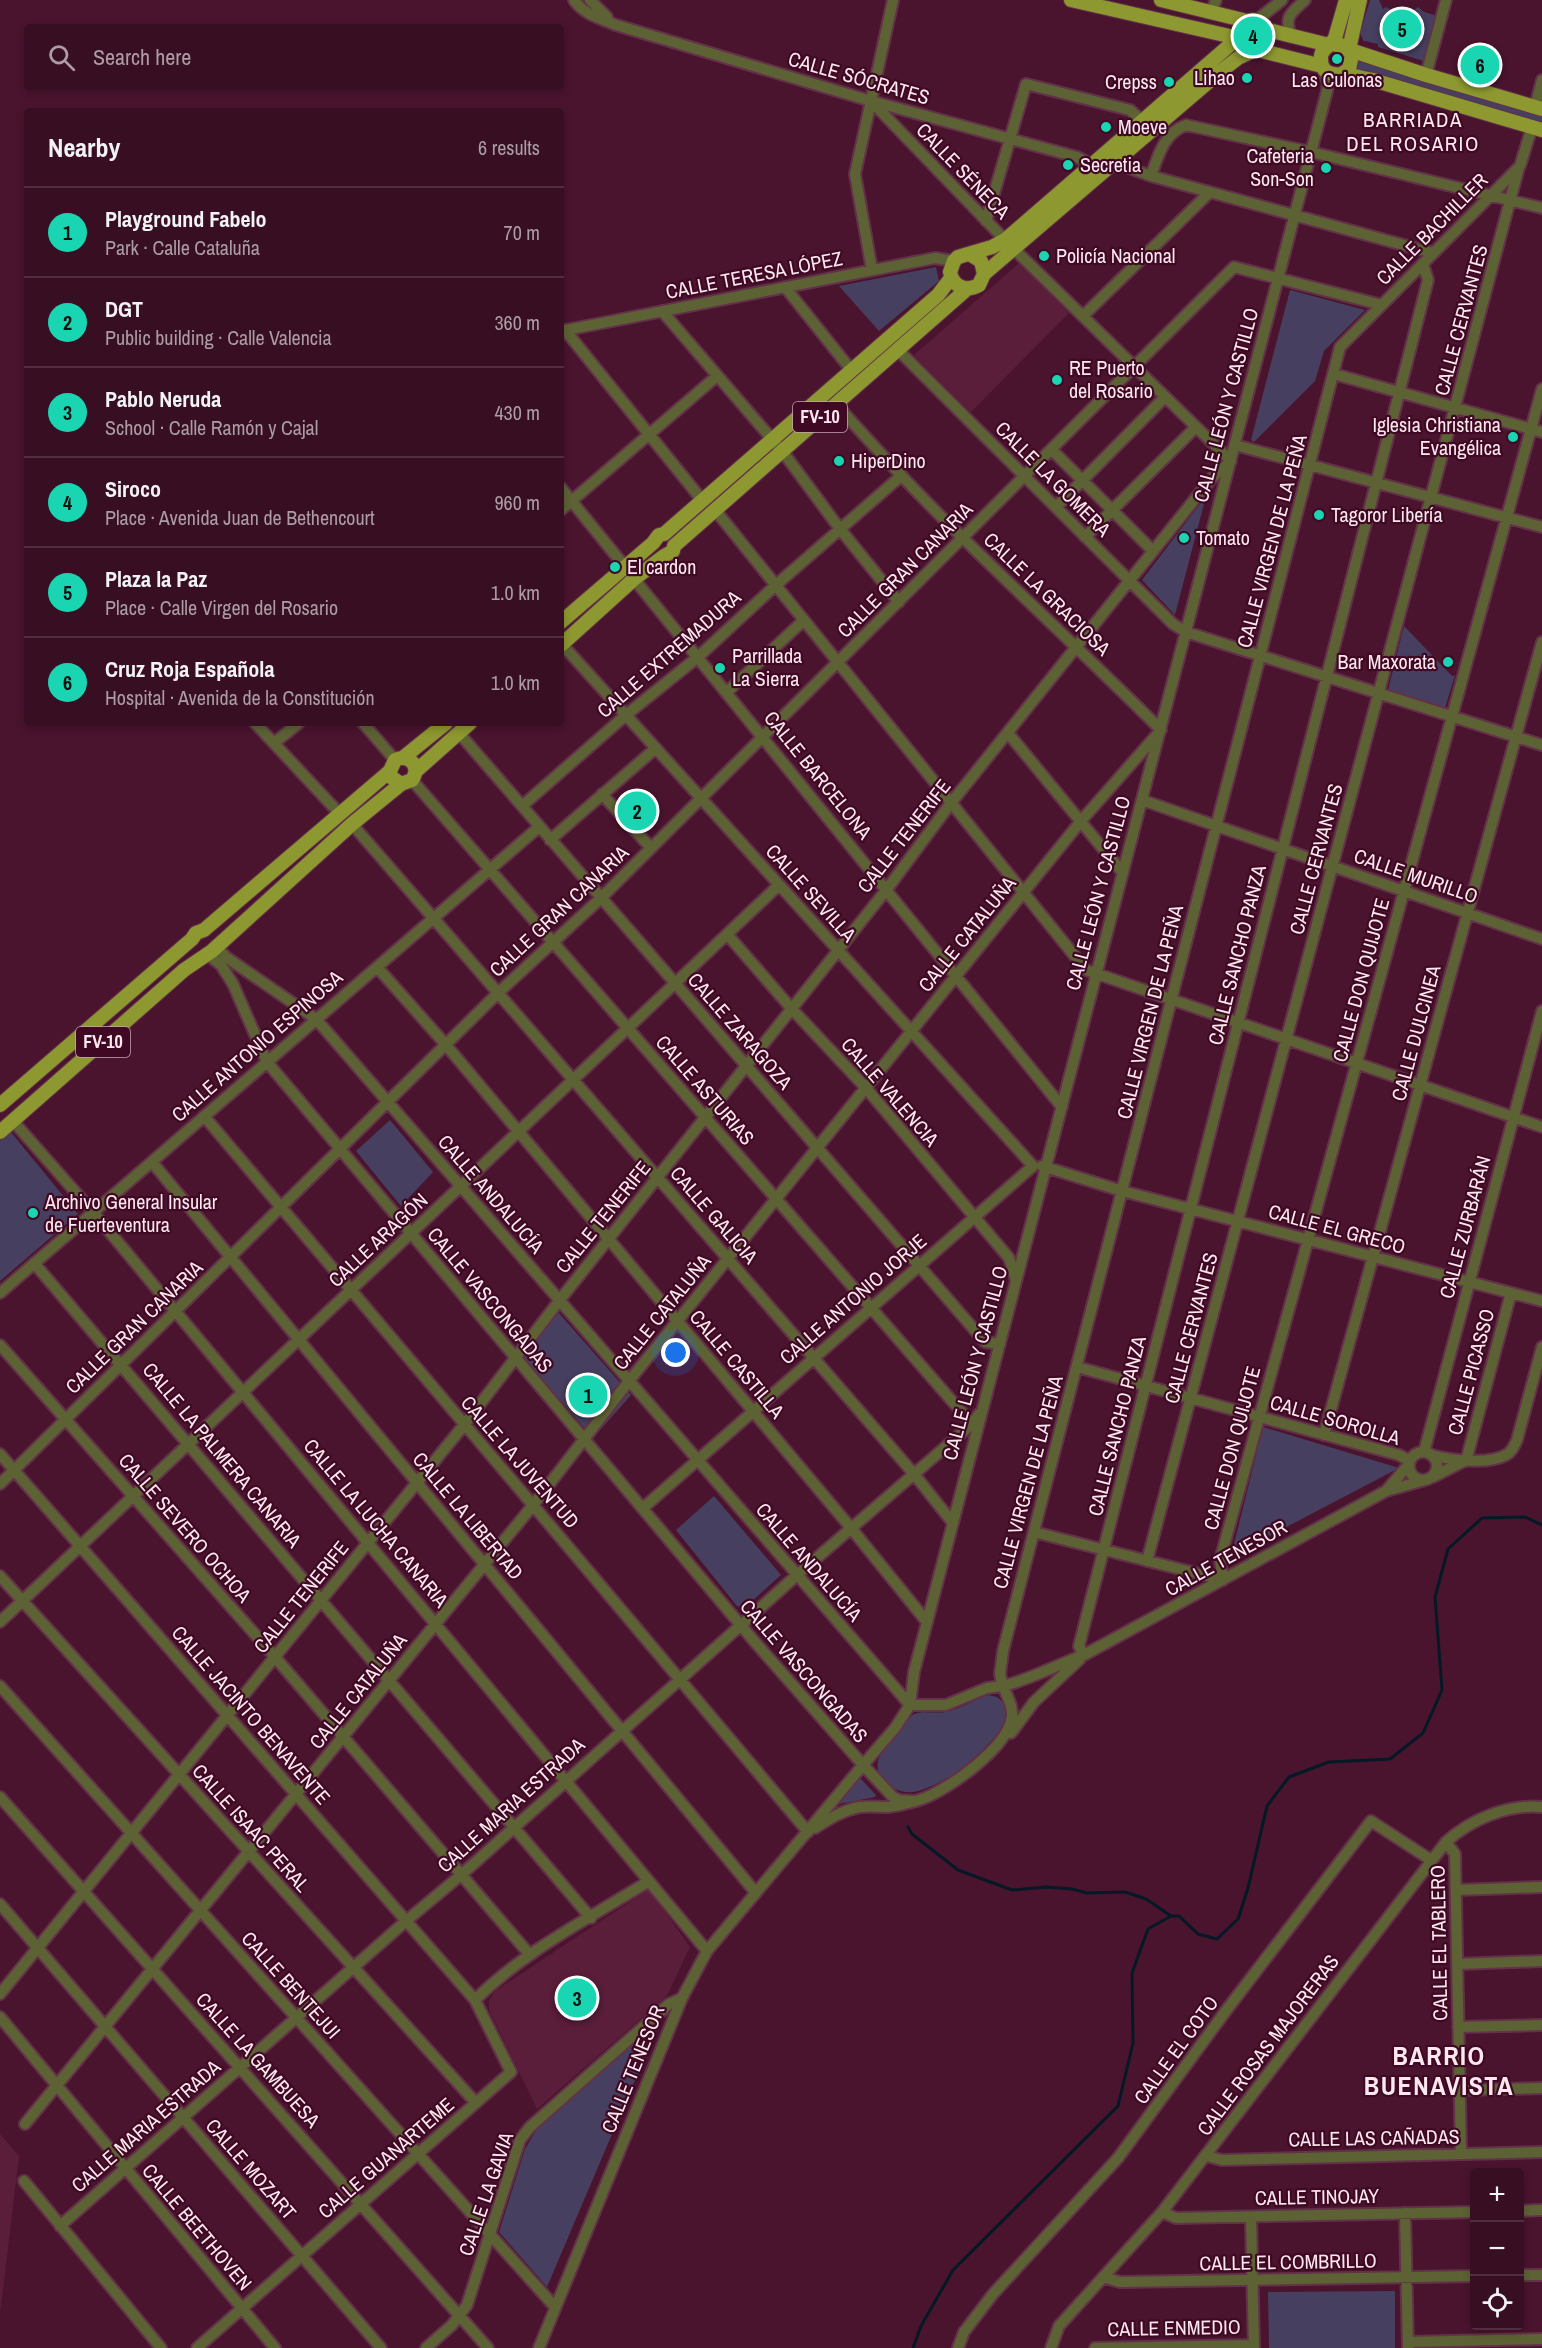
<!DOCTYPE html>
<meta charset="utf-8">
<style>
:root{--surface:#380f22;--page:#3f182a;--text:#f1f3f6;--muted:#ab9ca5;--line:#522f40;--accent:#19d5b2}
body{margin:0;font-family:"Archivo Narrow",sans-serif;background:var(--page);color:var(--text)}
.controls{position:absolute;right:18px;bottom:18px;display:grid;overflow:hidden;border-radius:6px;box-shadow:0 3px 9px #0003}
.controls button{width:54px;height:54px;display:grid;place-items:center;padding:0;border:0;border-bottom:2px solid var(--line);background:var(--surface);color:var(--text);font:30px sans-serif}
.you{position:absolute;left:676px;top:1353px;width:21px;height:21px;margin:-15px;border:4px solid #fff;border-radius:50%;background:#1a73e8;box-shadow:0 0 0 9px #1a73e833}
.badge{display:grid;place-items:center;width:39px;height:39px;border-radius:50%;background:var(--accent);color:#111;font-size:20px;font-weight:700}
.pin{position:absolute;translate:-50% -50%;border:3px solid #fff;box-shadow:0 2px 6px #0006}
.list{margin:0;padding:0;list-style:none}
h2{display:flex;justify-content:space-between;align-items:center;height:78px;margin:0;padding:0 24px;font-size:26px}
h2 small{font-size:20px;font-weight:400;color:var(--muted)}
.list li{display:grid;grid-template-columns:39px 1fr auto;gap:18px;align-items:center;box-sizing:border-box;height:90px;padding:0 24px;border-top:2px solid var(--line)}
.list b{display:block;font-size:22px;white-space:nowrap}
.list p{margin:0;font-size:20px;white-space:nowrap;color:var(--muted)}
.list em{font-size:20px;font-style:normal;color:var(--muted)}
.icon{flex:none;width:33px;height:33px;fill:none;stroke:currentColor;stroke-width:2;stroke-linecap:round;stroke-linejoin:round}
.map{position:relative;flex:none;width:1542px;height:2348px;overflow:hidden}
.search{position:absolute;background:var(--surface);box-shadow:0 3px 9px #0003;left:24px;top:24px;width:540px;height:66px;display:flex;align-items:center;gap:15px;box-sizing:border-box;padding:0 21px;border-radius:6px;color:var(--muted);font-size:22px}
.panel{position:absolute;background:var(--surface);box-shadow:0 3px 9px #0003;left:24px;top:108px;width:540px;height:618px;border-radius:6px}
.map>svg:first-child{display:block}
.built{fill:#5a1d3a}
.green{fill:#473f5f}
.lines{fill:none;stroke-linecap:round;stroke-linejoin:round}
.stream{stroke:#041925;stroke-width:3}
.minor-casing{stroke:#633249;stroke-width:14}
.major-casing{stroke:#633249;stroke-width:16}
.minor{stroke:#5d6235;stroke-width:10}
.major{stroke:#8d9830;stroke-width:14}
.poi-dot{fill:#19d5b2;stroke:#3f0924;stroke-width:2}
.labels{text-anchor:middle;stroke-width:4.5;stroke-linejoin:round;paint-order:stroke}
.shield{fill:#3f0924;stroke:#c5a5b2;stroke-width:1.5}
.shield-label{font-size:18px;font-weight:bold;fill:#fee8ef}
.street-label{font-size:20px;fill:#fee8ef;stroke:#3f0924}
.poi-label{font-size:20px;fill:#fee8ef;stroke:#3f0924;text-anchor:start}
.neighbourhood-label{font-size:21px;letter-spacing:1.5px;fill:#fee8ef;stroke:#3f0924}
.district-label{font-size:26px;font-weight:bold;letter-spacing:1.5px;fill:#fee8ef;stroke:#3f0924}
</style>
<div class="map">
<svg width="1542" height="2348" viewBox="0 0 1542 2348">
<rect width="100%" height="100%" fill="#4a142e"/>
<path class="built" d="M1019 263 1069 313 971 412 914 355Z
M649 1889 690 1947 667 1996 537 2109 489 2010V2000L495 1991Z
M0 2134 19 2156 0 2315Z"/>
<path class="green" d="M1370 0H1379L1383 9 1386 7 1396 12 1404 10 1407 15 1418 7 1424 12 1438 16 1427 62 1378 47V44L1365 41 1364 42 1360 33Z
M1359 59 1542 115V126L1356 70Z
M936 267 939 281 879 331 839 286Z
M1290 290 1365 310 1324 351 1315 381 1254 442 1251 440Z
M1206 496 1175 615 1142 580Z
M1404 626 1452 676 1455 675 1445 708 1388 690Z
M390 1120 433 1172 401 1206 356 1151Z
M10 1131 78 1214 0 1281V1140Z
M558 1312 631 1395 593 1438 523 1357Z
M1263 1427 1399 1468 1231 1556Z
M714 1496 781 1575 744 1608 737 1606 676 1530Z
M988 1695 997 1697 1004 1703 1006 1722C985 1752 954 1780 918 1791 900 1797 873 1781 878 1761 880 1753 888 1746 894 1739 899 1731 906 1719 914 1714 923 1710 936 1714 946 1712 960 1709 974 1700 988 1695Z
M860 1778 876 1795 875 1797 839 1804 843 1796Z
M657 2023 658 2026 547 2287 499 2232 525 2149 538 2127Z
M1395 2291V2348H1269L1268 2292Z"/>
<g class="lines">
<path class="stream" d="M908 1827 912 1834 958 1870 1012 1890 1046 1887 1072 1889 1087 1893 1125 1892 1146 1899 1171 1916
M913 2348 921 2326 953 2270 1118 2106 1133 2043 1132 1973 1148 1929 1171 1916H1179L1198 1934 1217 1939 1238 1919 1248 1888 1267 1806 1289 1777 1329 1762 1390 1759 1423 1733 1442 1690 1435 1597 1448 1549 1482 1518 1525 1517 1542 1525"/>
<defs>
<path id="minor" d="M574 0C583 14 602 19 616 25L871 101 1077 157 1092 165
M590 0 607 17
M1211 12 1216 0
M1257 20 1282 0
M1291 37C1284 16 1290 14 1305 0
M1426 75 1446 0
M871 101 1005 240
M1535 107 1542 80
M1122 157 1126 167 1151 176 1433 253
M1151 176C1158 156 1164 133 1186 125L1311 152 1542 208
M986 221 1026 84 1130 110 1142 121
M872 270 855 174 893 0
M785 287 852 371
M662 311 783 452 840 529 899 602
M1083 316 1210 192
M565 330 702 500
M561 331 935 258 954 261
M897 349 1173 624 1186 632 1542 745
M1334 374 1542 432
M1235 445 1542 527
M1052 450 1153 551
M561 488 626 568
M1056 507 1165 397
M561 510 717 376
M716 511 1086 970 1542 1127
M1085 537 1196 427
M634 579 1062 1107
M561 646 569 652 1033 1166
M727 692 804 620
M255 723 339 813
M363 723 395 760
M459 733 985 1342 1000 1344
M1008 733 1123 873
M274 743 299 723
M412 780 972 1424
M602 794 651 848
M1142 800 1542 939
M522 806 626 715 698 657 776 585 901 476
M352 824 914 1474 953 1523
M550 840 656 748
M727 934 791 1008 866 1088 1009 1258 1016 1280
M216 946 226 957 316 1019 910 1705
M207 954 221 965 233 984 267 1062 754 1641 863 1765 707 1951 682 1998 539 2348
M377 967 446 1045 851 1528 927 1622
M204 1116C407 1354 607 1593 808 1832
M13 1121 93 1212 707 1951
M152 1162 756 1893
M1042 1166 1122 1191 1542 1301
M34 1263 591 1918
M0 1293 539 827
M0 1345 275 1657 530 1955
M1077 1367 1399 1455 1410 1461
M1324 1435 1542 642
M1424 1452 1542 1011
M1409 1466a14 14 0 1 1 28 0a14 14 0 1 1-28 0Z
M0 1454 475 2000 511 2072 197 2348
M1431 1455C1451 1460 1487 1465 1506 1455 1512 1452 1514 1446 1517 1440L1542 1347
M1466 1461 1511 1293
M1433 1477 1464 1461
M1425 1480 1386 1491 1084 1655C1056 1665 1032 1679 1003 1686L1000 1674 1003 1651 1340 347 1520 166 1532 127
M0 1484 498 993 601 898 1234 267 1382 305
M1386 1491 1409 1464
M643 1508 1033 1166
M1034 1532 1223 1580 1220 1560 1542 389
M1147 1561 1519 167
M0 1576 476 2103
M0 1622 779 885
M1084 1655 1079 1646 1428 280 1423 264
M0 1686 555 2307
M910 1705 914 1672 1327 91 1328 83 1323 69
M1011 1733 1034 1702 1080 1659
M0 1797 488 2348
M815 1828C829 1819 843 1810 860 1807 869 1806 879 1807 888 1807 898 1806 909 1803 919 1800 947 1791 1009 1747 1012 1716 1013 1706 1007 1696 1003 1686L987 1688 946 1705H910L895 1728 863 1765 893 1797 899 1800 913 1801
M1446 1842 1455 1854 1461 2154
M1456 1890 1542 1887
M0 1904 381 2348
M1457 1964 1542 1961
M0 1994 464 1425 559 1301 887 889 951 803 1211 479 1231 461 1014 249
M475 2000C525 1950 590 1918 649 1881
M0 2017 275 2348
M1458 2027 1542 2025
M1459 2090 1542 2088
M25 2124 534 1504 629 1381 1081 821 1161 730C1096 665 1029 603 964 539 919 496 877 450 835 403
M1207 2156 1222 2160 1542 2152
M24 2181 161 2348
M1520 2211 1542 2210
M1162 2212 1176 2218 1474 2212
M1405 2213 1408 2348
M1251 2217 1254 2348
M60 2226 406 1921 461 1875 797 1575 972 1424 979 1414
M1520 2275H1542
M1103 2277 1120 2282 1474 2276
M1408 2342 1542 2339
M426 2348 452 2325 467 2305 520 2140 530 2127 669 2004 682 1998
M958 2348 964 2332 993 2294 1118 2158 1225 2012 1371 1821 1431 1860
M1051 2348 1059 2326 1162 2212 1446 1842C1471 1819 1508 1804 1542 1807
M1095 2348 1254 2345"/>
<path id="major" d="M1071 0 1238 38
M1161 0 1247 21
M1238 35a15 15 0 1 1 30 0a15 15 0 1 1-30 0Z
M1268 30 1329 45
M1331 44 1335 38 1346 0
M1349 49 1360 0
M1258 50 1322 66
M1350 50 1426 75 1542 109
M1340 75 1349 69 1352 55 1345 46 1331 44C1325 48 1320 52 1321 59 1321 79 1341 73 1354 76 1360 77 1366 79 1373 80L1542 130
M971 255 981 261 984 274 979 285C966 292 953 287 950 272L954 261 958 257 992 247 1005 240 1238 38
M984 274 1220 72 1238 58 1253 51
M561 622 653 543 659 535 664 534 938 295 951 278
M561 645 634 579 664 556 673 551 674 546 967 289
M404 757 446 723
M416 771 470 723
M0 1105 192 939 196 933 204 930 390 771
M0 1132 184 970 212 951 352 824 401 784 412 780C421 767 410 753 395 760L390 771 391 777 401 784"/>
</defs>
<use href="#minor" class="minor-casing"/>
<use href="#major" class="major-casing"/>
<use href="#minor" class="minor"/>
<use href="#major" class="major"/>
</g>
<g class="poi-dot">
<circle cx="1337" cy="59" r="6"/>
<circle cx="1247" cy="78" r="6"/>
<circle cx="1169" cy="82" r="6"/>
<circle cx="1106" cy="127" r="6"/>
<circle cx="1068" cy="165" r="6"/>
<circle cx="1326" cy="168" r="6"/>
<circle cx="1044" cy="256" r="6"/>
<circle cx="1057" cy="380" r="6"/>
<circle cx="1513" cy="437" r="6"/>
<circle cx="839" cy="461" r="6"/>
<circle cx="1319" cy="515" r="6"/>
<circle cx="1184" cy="538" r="6"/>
<circle cx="615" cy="567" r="6"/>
<circle cx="1448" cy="662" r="6"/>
<circle cx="720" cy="668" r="6"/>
<circle cx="33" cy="1213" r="6"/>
</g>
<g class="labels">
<g class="shield">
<rect x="793" y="402" width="54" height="30" rx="4.5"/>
<rect x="76" y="1027" width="54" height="30" rx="4.5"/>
</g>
<g class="shield-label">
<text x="820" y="423">FV-10</text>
<text x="103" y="1048">FV-10</text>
</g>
<g class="street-label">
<text transform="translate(859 78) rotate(16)" y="7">CALLE SÓCRATES</text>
<text transform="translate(963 171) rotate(46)" y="7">CALLE SÉNECA</text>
<text transform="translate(1432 229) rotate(-45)" y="7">CALLE BACHILLER</text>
<text transform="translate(754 275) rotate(-11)" y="7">CALLE TERESA LÓPEZ</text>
<text transform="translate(1461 320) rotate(-75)" y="7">CALLE CERVANTES</text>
<text transform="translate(1226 405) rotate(-75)" y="7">CALLE LEÓN Y CASTILLO</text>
<text transform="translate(1053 479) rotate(45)" y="7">CALLE LA GOMERA</text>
<text transform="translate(1272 541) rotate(-75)" y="7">CALLE VIRGEN DE LA PEÑA</text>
<text transform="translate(905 570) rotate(-45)" y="7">CALLE GRAN CANARIA</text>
<text transform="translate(1047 594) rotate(44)" y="7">CALLE LA GRACIOSA</text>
<text transform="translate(669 654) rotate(-41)" y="7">CALLE EXTREMADURA</text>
<text transform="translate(818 775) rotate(51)" y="7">CALLE BARCELONA</text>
<text transform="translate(904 836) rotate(-52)" y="7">CALLE TENERIFE</text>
<text transform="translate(1316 859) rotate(-75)" y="7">CALLE CERVANTES</text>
<text transform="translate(1416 876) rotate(19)" y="7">CALLE MURILLO</text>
<text transform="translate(811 893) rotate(48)" y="7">CALLE SEVILLA</text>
<text transform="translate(1098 893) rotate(-75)" y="7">CALLE LEÓN Y CASTILLO</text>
<text transform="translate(559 911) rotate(-43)" y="7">CALLE GRAN CANARIA</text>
<text transform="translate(967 934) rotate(-51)" y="7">CALLE CATALUÑA</text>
<text transform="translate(1237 955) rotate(-76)" y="7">CALLE SANCHO PANZA</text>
<text transform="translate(1361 980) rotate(-75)" y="7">CALLE DON QUIJOTE</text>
<text transform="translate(1150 1012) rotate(-76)" y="7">CALLE VIRGEN DE LA PEÑA</text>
<text transform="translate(740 1031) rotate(49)" y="7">CALLE ZARAGOZA</text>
<text transform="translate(1416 1033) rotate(-75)" y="7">CALLE DULCINEA</text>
<text transform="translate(257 1046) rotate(-41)" y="7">CALLE ANTONIO ESPINOSA</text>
<text transform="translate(705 1090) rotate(49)" y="7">CALLE ASTURIAS</text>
<text transform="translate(890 1092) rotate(49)" y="7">CALLE VALENCIA</text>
<text transform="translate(491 1194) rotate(49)" y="7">CALLE ANDALUCÍA</text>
<text transform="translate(714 1215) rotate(49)" y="7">CALLE GALICIA</text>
<text transform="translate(603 1217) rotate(-51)" y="7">CALLE TENERIFE</text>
<text transform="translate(1465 1227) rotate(-75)" y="7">CALLE ZURBARÁN</text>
<text transform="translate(1337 1229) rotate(15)" y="7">CALLE EL GRECO</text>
<text transform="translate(378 1240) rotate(-43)" y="7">CALLE ARAGÓN</text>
<text transform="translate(853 1299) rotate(-41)" y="7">CALLE ANTONIO JORJE</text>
<text transform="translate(490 1300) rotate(50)" y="7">CALLE VASCONGADAS</text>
<text transform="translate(662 1312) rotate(-51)" y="7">CALLE CATALUÑA</text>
<text transform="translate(134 1327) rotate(-44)" y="7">CALLE GRAN CANARIA</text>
<text transform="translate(1191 1328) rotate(-75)" y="7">CALLE CERVANTES</text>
<text transform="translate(975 1363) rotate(-75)" y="7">CALLE LEÓN Y CASTILLO</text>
<text transform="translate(737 1364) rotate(50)" y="7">CALLE CASTILLA</text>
<text transform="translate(1471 1372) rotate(-75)" y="7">CALLE PICASSO</text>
<text transform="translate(1335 1420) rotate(16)" y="7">CALLE SOROLLA</text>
<text transform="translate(1117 1426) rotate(-76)" y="7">CALLE SANCHO PANZA</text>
<text transform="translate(1232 1448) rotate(-75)" y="7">CALLE DON QUIJOTE</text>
<text transform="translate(222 1455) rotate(50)" y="7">CALLE LA PALMERA CANARIA</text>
<text transform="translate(520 1462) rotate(49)" y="7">CALLE LA JUVENTUD</text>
<text transform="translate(1028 1482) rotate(-75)" y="7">CALLE VIRGEN DE LA PEÑA</text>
<text transform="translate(468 1516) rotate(50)" y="7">CALLE LA LIBERTAD</text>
<text transform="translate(376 1523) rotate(50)" y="7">CALLE LA LUCHA CANARIA</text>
<text transform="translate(185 1528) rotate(49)" y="7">CALLE SEVERO OCHOA</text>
<text transform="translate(1226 1558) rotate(-29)" y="7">CALLE TENESOR</text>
<text transform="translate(809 1562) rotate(49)" y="7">CALLE ANDALUCÍA</text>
<text transform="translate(301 1597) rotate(-51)" y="7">CALLE TENERIFE</text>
<text transform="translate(804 1671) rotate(49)" y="7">CALLE VASCONGADAS</text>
<text transform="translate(358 1691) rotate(-51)" y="7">CALLE CATALUÑA</text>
<text transform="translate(251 1715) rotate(49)" y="7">CALLE JACINTO BENAVENTE</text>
<text transform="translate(511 1805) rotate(-42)" y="7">CALLE MARIA ESTRADA</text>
<text transform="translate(251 1828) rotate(48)" y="7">CALLE ISAAC PERAL</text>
<text transform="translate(1439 1943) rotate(-91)" y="7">CALLE EL TABLERO</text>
<text transform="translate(291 1985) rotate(48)" y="7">CALLE BENTEJUI</text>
<text transform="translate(1268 2045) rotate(-53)" y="7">CALLE ROSAS MAJORERAS</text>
<text transform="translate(1176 2050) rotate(-54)" y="7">CALLE EL COTO</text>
<text transform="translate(258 2060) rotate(48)" y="7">CALLE LA GAMBUESA</text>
<text transform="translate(633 2069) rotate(-68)" y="7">CALLE TENESOR</text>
<text transform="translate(146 2126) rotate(-41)" y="7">CALLE MARIA ESTRADA</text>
<text transform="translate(1374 2138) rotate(-1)" y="7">CALLE LAS CAÑADAS</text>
<text transform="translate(386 2158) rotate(-41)" y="7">CALLE GUANARTEME</text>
<text transform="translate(251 2169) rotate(49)" y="7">CALLE MOZART</text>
<text transform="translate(486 2194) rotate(-71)" y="7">CALLE LA GAVIA</text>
<text transform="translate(1317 2197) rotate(-1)" y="7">CALLE TINOJAY</text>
<text transform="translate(197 2227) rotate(50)" y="7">CALLE BEETHOVEN</text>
<text transform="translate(1288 2262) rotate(-1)" y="7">CALLE EL COMBRILLO</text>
<text transform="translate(1174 2328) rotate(-1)" y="7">CALLE ENMEDIO</text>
</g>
<g class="poi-label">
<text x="1235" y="85" text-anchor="end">Lihao</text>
<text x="1337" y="87" text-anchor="middle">Las Culonas</text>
<text x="1157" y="89" text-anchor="end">Crepss</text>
<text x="1118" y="134">Moeve</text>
<text x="1314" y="163" text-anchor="end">Cafeteria<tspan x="1314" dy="23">Son-Son</tspan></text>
<text x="1080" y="172">Secretia</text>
<text x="1056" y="263">Policía Nacional</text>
<text x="1069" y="375">RE Puerto<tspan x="1069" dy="23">del Rosario</tspan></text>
<text x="1501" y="432" text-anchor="end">Iglesia Christiana<tspan x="1501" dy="23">Evangélica</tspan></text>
<text x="851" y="468">HiperDino</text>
<text x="1331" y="522">Tagoror Libería</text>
<text x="1196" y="545">Tomato</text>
<text x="627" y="574">El cardon</text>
<text x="732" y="663">Parrillada<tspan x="732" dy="23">La Sierra</tspan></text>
<text x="1436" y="669" text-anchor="end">Bar Maxorata</text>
<text x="45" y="1209">Archivo General Insular<tspan x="45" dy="23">de Fuerteventura</tspan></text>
</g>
<g class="neighbourhood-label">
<text x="1413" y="127">BARRIADA<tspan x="1413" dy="24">DEL ROSARIO</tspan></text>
</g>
<g class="district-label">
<text x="1439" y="2065">BARRIO<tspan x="1439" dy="30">BUENAVISTA</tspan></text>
</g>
</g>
</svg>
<div class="controls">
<button>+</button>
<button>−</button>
<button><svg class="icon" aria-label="locate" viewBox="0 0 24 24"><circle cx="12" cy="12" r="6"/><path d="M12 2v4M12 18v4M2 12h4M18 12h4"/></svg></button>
</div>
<div class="you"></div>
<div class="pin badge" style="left:588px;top:1395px">1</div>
<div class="pin badge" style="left:637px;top:811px">2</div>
<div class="pin badge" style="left:577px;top:1998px">3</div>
<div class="pin badge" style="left:1253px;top:36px">4</div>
<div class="pin badge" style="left:1402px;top:29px">5</div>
<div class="pin badge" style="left:1480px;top:65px">6</div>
<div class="search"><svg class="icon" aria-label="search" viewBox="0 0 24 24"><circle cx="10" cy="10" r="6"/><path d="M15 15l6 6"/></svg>Search here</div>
<section class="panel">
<h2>Nearby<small>6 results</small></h2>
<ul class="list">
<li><span class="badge">1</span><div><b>Playground Fabelo</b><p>Park · Calle Cataluña</p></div><em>70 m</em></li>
<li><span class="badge">2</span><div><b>DGT</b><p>Public building · Calle Valencia</p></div><em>360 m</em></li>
<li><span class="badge">3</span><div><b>Pablo Neruda</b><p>School · Calle Ramón y Cajal</p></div><em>430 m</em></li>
<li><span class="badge">4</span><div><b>Siroco</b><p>Place · Avenida Juan de Bethencourt</p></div><em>960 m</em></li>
<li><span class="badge">5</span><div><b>Plaza la Paz</b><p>Place · Calle Virgen del Rosario</p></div><em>1.0 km</em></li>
<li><span class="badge">6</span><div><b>Cruz Roja Española</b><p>Hospital · Avenida de la Constitución</p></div><em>1.0 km</em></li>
</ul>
</section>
</div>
